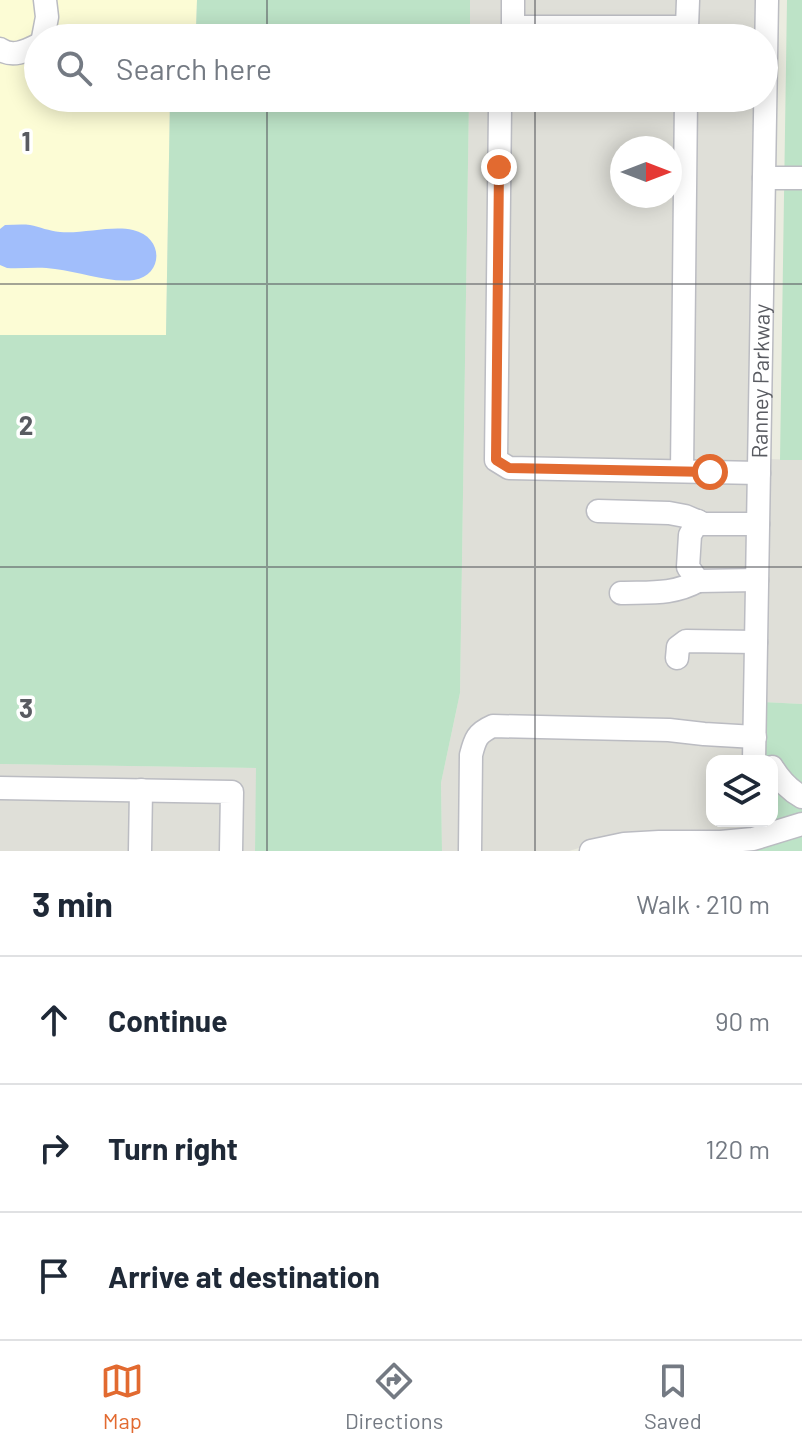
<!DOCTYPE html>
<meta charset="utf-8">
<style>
:root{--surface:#fff;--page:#f6f6f7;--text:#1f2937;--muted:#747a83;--line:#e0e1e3;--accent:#e26a30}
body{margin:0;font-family:Barlow,sans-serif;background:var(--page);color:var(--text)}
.controls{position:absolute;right:24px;bottom:24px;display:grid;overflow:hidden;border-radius:16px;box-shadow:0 4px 20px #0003}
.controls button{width:72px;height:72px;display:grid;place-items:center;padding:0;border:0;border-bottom:2px solid var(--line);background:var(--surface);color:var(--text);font:40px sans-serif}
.compass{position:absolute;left:610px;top:136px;width:72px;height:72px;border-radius:50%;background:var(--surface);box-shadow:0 4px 20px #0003;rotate:90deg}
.stop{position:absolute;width:24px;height:24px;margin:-18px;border:6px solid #e26a30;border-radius:50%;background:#fff}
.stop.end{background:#e26a30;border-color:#fff;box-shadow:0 2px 8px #0008}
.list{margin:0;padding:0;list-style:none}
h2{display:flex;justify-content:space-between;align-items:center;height:104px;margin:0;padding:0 32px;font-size:34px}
h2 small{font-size:26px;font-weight:400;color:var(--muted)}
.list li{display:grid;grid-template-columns:52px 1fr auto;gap:24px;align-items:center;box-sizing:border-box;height:128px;padding:0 32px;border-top:2px solid var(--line)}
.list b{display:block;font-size:30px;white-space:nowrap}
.list em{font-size:26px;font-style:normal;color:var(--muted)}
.icon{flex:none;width:44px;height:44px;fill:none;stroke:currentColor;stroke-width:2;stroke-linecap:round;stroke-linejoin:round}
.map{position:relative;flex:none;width:802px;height:851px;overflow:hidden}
.search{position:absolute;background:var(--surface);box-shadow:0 4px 20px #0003;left:24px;right:24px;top:24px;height:88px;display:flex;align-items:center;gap:20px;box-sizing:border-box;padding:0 28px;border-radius:44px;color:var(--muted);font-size:30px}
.sheet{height:488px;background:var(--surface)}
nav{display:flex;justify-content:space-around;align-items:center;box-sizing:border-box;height:112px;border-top:2px solid var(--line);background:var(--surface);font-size:22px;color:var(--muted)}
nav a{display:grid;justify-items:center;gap:4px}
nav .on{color:var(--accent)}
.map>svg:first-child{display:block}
.commercial{fill:#fcfcd5}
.industrial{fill:#dfdfd8;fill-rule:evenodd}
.green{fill:#bde3c7}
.water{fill:#a1befb}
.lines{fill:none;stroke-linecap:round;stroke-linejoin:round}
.minor-casing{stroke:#bbbcc2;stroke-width:25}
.minor{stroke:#fff;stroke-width:22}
.route{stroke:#e26a30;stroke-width:10}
.grid{fill:none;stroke:#595b61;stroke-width:2;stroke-opacity:0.55}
.labels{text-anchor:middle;stroke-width:7;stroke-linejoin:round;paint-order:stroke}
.street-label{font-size:22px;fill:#595b61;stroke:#fff}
.grid-label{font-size:26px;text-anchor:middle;font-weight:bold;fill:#595b61;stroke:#fff;stroke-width:7;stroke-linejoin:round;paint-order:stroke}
</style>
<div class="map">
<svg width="802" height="851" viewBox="0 0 802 851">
<rect width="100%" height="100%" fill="#ebece0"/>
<path class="commercial" d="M0 0H197L196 29 190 38H38V98H170L166 335H0Z"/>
<path class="industrial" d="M470 0H761L758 38H470Z
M469 98H757L748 761H712V821H747V832L619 836 569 851H442L441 783 460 693ZM622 148H670V196H622Z
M766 459 802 460V704L763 702Z
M0 764 257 768 255 851H0Z"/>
<path class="green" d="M197 0H470V38H190L196 29Z
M787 0H802V460H780Z
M170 98H469L460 693 441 783 442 851H255L256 768 0 764V335H166Z
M763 702 802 704V851H726L763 845V821H772V761H763Z"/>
<path class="water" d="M5 225C13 225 22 224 30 225 40 227 49 231 60 232 83 234 112 225 133 230 164 237 164 275 134 280 108 283 81 272 55 269 39 266 23 269 7 268L0 265V229Z"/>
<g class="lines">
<defs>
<g id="minor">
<path d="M513 0V27H687V38"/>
<path d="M687 27 688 0"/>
<path d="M43 38 47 17 45 0"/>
<path d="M0 49C12 58 26 51 38 45"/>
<path d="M506 98 500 108 496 460 509 468 759 473"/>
<path d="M764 178H802"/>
<path d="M682 471 686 98"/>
<path d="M598 511 669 513 685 516 704 524H758"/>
<path d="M698 521 690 535 688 567 698 581 757 580"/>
<path d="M621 593C649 592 673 595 698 581"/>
<path d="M677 658 678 647 686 641 756 642"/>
<path id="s1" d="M754 761 767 0"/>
<path d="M772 767C780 780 789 790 802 797"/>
<path d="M0 788 232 792 231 851"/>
<path d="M140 851 141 790"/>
<path d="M470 851 471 755C475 739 477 733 493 726L669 730 704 734 755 737"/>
<path d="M591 851 624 844 659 842H721L753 839 802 824"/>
</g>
</defs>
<use href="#minor" class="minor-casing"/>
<use href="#minor" class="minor"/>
</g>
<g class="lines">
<path class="route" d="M499 167 496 460 509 468 710 472"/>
</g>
<path class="grid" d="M267 0V38M535 0V38M267 98V851M535 98V851M0 284H802M0 567H802"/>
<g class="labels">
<g class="street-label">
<text dy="8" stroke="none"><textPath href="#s1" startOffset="380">Ranney Parkway</textPath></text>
</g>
</g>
<g class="grid-label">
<text x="26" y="151">1</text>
<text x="26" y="435">2</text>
<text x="26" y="718">3</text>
</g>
</svg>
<div class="controls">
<button><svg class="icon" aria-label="layers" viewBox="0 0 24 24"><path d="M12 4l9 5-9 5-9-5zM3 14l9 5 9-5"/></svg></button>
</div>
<svg class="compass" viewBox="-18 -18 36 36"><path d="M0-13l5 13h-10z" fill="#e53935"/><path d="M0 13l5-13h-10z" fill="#747a83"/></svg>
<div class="stop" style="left:710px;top:472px"></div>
<div class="stop end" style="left:499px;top:167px"></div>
<div class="search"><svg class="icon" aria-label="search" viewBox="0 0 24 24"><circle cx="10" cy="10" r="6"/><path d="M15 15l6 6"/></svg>Search here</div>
</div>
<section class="sheet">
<h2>3 min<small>Walk · 210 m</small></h2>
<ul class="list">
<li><svg class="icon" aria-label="ahead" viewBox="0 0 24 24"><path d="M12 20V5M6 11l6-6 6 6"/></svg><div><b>Continue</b></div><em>90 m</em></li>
<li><svg class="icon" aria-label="right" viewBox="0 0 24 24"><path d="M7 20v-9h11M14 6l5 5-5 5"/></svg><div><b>Turn right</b></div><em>120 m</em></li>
<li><svg class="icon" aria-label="arrive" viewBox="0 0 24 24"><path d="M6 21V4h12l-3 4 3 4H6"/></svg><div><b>Arrive at destination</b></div></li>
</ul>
</section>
<nav>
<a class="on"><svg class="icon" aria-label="map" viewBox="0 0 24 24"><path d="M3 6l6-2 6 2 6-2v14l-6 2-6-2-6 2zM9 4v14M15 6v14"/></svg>Map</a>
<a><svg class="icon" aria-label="directions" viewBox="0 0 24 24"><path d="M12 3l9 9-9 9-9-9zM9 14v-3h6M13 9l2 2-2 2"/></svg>Directions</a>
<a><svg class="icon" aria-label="saved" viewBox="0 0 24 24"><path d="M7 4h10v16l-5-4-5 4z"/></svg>Saved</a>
</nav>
